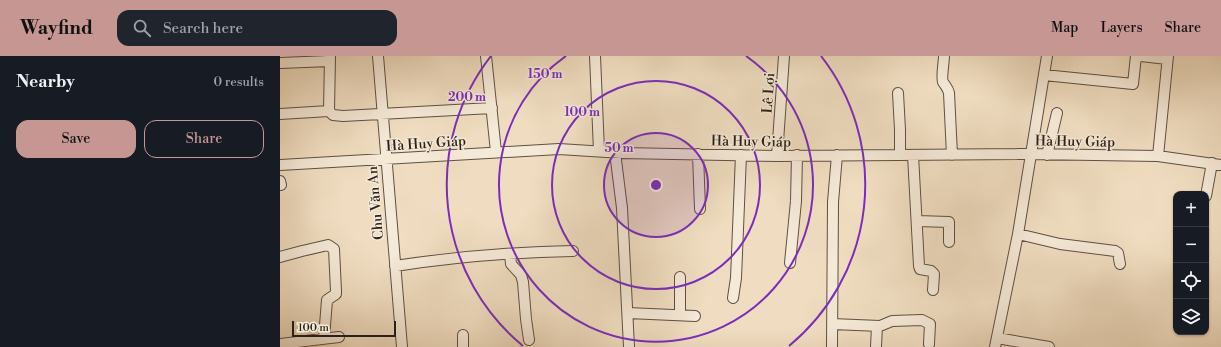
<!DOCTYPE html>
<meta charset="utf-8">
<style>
:root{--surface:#171b24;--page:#20242c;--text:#f1f3f6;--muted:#9ea1a6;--line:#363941;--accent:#c59692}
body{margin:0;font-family:"Libre Bodoni",serif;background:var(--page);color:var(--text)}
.controls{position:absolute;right:12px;bottom:12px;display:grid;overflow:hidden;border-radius:8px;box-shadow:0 1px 3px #0004}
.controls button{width:36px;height:36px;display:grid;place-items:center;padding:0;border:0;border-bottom:1px solid var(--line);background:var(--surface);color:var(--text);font:20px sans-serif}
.scale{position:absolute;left:12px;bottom:10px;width:104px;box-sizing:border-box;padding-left:4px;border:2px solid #2c211a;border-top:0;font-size:11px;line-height:14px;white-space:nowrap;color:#2c211a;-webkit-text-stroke:3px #f5e9d7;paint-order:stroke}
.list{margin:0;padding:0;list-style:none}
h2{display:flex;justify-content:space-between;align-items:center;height:52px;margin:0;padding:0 16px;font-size:17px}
h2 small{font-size:13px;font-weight:400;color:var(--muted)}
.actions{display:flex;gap:8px;padding:12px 16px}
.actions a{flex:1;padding:9px 0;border:1px solid var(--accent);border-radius:12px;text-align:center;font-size:14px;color:var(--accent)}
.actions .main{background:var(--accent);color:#111}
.icon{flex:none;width:22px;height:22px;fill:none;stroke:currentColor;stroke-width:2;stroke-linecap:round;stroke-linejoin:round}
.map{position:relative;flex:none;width:941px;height:291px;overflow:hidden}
header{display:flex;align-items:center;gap:24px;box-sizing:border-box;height:56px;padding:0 20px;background:var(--accent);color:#111}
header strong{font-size:19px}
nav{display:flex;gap:22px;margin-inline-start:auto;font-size:14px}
.search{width:280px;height:36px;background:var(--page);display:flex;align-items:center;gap:10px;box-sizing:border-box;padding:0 14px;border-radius:12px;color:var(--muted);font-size:15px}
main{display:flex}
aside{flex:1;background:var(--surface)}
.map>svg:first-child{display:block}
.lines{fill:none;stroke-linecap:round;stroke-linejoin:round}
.minor-casing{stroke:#5d5044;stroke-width:12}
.minor{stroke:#f5e9d7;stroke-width:10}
.ring{fill:none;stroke:#7b2cbf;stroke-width:2}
.labels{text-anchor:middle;stroke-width:3;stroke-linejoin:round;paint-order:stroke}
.street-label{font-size:14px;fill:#2c211a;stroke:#f5e9d7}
.centre{fill:#7b2cbf;stroke:#f5e9d7;stroke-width:2}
.ring-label{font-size:12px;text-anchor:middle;font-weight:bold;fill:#7b2cbf;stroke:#f5e9d7;stroke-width:3;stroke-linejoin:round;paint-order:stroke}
</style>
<header>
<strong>Wayfind</strong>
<div class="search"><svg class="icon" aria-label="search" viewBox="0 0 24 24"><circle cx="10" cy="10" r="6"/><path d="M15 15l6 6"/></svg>Search here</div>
<nav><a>Map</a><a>Layers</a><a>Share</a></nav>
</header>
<main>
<aside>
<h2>Nearby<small>0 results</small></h2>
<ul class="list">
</ul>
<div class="actions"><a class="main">Save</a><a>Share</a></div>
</aside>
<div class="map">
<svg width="941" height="291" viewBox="0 0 941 291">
<rect width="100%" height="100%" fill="#f0ddc1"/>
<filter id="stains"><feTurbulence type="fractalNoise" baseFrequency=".005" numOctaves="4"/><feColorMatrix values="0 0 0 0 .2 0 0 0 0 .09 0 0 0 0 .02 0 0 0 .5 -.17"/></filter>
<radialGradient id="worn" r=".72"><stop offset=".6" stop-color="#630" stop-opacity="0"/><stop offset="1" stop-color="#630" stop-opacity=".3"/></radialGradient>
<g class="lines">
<defs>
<path id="minor" d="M98 0 122 291
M206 0 216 96
M315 0 319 95
M664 0C664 6 661 22 663 26 666 31 668 32 669 37L672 99
M861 0 887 3
M0 7 50 5
M764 19 853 28 856 0
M618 37 620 74V99
M49 55 50 0
M0 58 49 55 53 59 63 60 212 52
M335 96 342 152 349 291
M418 98 420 153
M633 99 639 210 640 213 651 215 654 218 653 234
M767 99 777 57
M497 100 504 0
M878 100 888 0
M0 109 279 93 342 97 497 100 751 98 878 100 941 109
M0 125 1 129
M926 140 932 107
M637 165 669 166V186
M738 178 780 188 835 195 838 197 840 208
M230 198 231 208 241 219 243 226 246 263 249 284
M0 201 22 195 48 189 54 193 56 235V238L47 244 44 282
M510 207 516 145 517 99
M115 210C174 201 233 196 293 195
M453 242 456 222 461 99
M348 257 415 260
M400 259V221
M552 268 600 270 612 265 642 264 650 268 649 288
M717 282 769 291
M0 288 59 281
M183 291V279
M552 291 553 146 557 99
M596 291 597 270
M715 291 738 178 767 0"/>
</defs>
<use href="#minor" class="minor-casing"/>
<use href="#minor" class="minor"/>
</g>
<circle cx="376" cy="129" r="52" fill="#7b2cbf" fill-opacity=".12"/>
<g class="ring">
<circle cx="376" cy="129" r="52"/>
<circle cx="376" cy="129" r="104"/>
<path d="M466 0A157 157 0 1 1 286 0"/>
<path d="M243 290A209 209 0 0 1 211 0M541 0A209 209 0 0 1 509 290"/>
</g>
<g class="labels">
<g class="street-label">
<text transform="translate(488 37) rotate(-86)" y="5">Lê Lợi</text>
<text transform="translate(471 85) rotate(1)" y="5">Hà Huy Giáp</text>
<text transform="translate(795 85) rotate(1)" y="5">Hà Huy Giáp</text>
<text transform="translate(146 87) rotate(-4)" y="5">Hà Huy Giáp</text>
<text transform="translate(95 147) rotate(-95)" y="5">Chu Văn An</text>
</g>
</g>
<circle cx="376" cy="129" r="6" class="centre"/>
<g class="ring-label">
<text x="265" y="22">150 m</text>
<text x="187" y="45">200 m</text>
<text x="302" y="60">100 m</text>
<text x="339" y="96">50 m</text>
</g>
<rect width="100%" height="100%" filter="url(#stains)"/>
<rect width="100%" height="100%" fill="url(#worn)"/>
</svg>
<div class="controls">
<button>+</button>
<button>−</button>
<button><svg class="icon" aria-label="locate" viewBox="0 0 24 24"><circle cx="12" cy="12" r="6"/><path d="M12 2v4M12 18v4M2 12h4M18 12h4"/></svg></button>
<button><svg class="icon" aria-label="layers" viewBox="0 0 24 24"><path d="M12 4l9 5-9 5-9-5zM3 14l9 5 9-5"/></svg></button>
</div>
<div class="scale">100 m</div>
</div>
</main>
